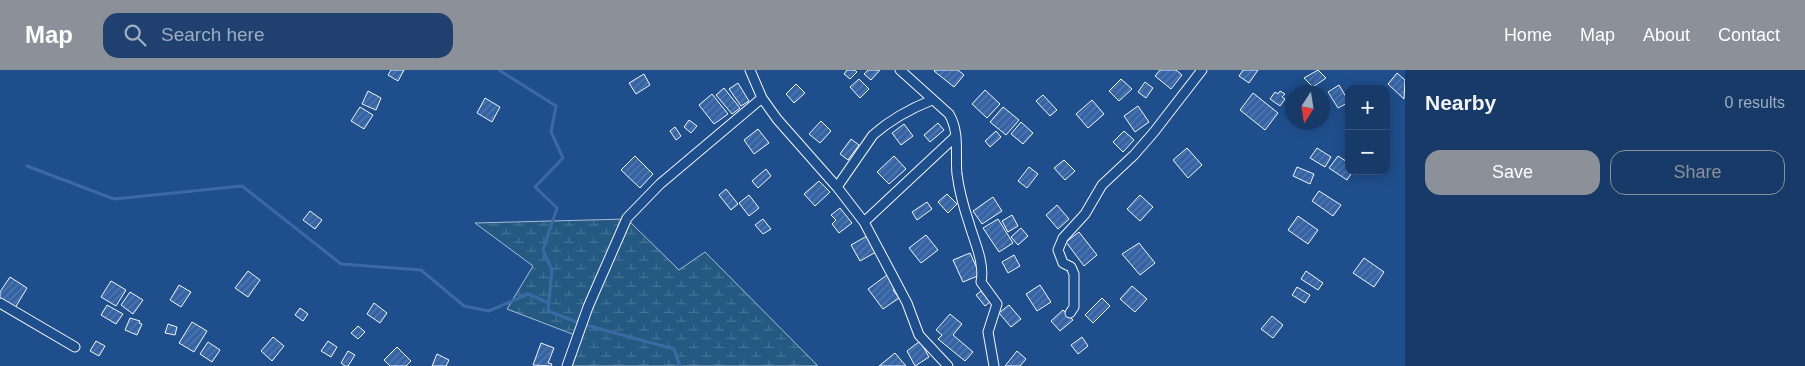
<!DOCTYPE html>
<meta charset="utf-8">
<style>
:root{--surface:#173a69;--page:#20416f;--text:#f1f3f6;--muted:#9eadc0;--line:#36547d;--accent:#8c9099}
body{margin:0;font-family:Arial,sans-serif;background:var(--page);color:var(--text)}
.controls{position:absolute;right:15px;top:15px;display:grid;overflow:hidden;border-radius:10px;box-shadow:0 2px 12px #0003}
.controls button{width:45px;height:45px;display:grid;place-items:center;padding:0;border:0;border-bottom:1px solid var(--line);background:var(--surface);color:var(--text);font:25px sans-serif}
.compass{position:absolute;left:1285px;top:15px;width:45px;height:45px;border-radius:50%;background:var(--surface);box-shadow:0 2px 12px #0003;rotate:192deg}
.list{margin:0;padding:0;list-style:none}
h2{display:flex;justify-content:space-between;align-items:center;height:65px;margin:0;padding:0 20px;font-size:21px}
h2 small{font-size:16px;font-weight:400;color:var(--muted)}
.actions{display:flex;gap:10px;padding:15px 20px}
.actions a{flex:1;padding:11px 0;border:1px solid var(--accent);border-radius:15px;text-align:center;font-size:18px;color:var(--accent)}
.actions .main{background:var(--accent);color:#fff}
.icon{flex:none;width:28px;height:28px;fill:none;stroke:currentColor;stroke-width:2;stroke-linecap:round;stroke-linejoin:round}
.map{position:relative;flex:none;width:1405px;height:296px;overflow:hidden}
header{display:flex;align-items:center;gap:30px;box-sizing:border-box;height:70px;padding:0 25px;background:var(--accent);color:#fff}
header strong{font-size:24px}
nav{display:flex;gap:28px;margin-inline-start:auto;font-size:18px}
.search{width:350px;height:45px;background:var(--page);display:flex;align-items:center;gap:12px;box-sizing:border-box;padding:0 18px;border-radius:15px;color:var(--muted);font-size:19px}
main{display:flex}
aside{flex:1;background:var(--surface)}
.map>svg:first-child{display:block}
.wetland{fill:url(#wetland-marsh);stroke:#a8bbd7}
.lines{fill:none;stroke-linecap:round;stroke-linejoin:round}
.stream{stroke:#3b69a3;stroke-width:3}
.building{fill:url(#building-hatch);stroke:#f2f6ff}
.street-casing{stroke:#f2f6ff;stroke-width:11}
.street{stroke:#1f4e8c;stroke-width:9}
</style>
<header>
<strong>Map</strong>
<div class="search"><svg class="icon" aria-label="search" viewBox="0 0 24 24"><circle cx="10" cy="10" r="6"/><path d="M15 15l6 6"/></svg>Search here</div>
<nav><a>Home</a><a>Map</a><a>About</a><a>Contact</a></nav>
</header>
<main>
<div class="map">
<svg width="1405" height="296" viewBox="0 0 1405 296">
<defs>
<pattern id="wetland-marsh" width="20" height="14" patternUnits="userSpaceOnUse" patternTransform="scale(1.25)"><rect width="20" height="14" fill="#245a82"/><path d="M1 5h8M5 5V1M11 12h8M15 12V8" fill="none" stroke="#447295"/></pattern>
<pattern id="building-hatch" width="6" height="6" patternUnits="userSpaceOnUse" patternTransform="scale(1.25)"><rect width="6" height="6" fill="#3563a3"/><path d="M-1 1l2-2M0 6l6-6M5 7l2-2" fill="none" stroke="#537ab1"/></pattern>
</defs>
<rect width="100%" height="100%" fill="#1f4e8c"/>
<path class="wetland" d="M627 149 679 200 705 182 818 296H570L580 267 507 239 533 196 475 153Z"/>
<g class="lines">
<path class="stream" d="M499 0 556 36 551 62 563 88 535 117 557 138 543 180 552 200 548 241 582 254 674 279 680 296
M27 96 114 129 242 116 341 194 421 200 464 236 489 241 528 224 549 233"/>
</g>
<path class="building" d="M391 0H404L398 11 388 5Z
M847 0H855L857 2 850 9 844 4Z
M868 0H880L871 10 864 4Z
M935 0H958L964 5 954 17 934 1Z
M1160 0H1176L1182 5 1171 19 1155 6Z
M1243 0H1258L1249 13 1239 6Z
M1318 0 1326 8 1313 17 1304 8Z
M1397 3 1405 10 1404 29 1388 14Z
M644 4 650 15 636 24 629 13Z
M859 9 869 19 860 28 850 17Z
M1121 9 1132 19 1119 31 1109 21Z
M1145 12 1153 18 1146 28 1138 22Z
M738 13 749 31 741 36 729 19Z
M796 14 805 23 794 33 786 24Z
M1339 15 1349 32 1338 38 1328 22Z
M724 18 740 38 732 44 716 25Z
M985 20 1000 34 987 48 972 34Z
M368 21 381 28 376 40 362 34Z
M1280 21 1285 24 1282 27 1285 29 1280 36 1270 29 1275 22 1278 24Z
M1253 23 1278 43 1265 60 1240 40Z
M712 24 728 44 714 54 699 35Z
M1043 25 1057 40 1050 46 1036 31Z
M485 28 500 37 492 52 477 43Z
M1092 30 1104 44 1088 58 1076 44Z
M1138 36 1149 52 1135 62 1124 46Z
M360 37 373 45 364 59 351 51Z
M1003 37 1019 50 1006 65 990 52Z
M689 50 697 56 691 63 684 57Z
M821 51 831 61 820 73 809 64Z
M1021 52 1033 63 1023 74 1011 64Z
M938 53 944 60 930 72 924 65Z
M904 54 913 66 901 75 892 63Z
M675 57 681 66 676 70 670 61Z
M758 59 769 73 754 84 744 70Z
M996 61 1001 67 990 77 985 71Z
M1124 61 1134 70 1123 82 1113 72Z
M851 69 859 75 848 90 840 84Z
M1187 78 1202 95 1188 108 1173 90Z
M1317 78 1331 87 1325 97 1310 88Z
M635 86 653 104 640 118 621 100Z
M894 86 906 99 889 114 877 102Z
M1338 86 1349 93V101H1353L1347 110 1329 98Z
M1064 90 1075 101 1065 110 1054 98Z
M1029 97 1038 104 1027 118 1018 111Z
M1297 97 1314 104 1310 114 1293 106Z
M766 99 771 106 758 118 752 111Z
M819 111 830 122 815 136 804 124Z
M726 119 738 134 731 140 719 125Z
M1319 121 1341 135 1333 146 1312 131Z
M947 124 957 134 948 143 938 132Z
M749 125 759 138 749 146 739 133Z
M1140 125 1153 137 1140 151 1127 139Z
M993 127 1002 141 982 154 973 141Z
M927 132 932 139 917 150 912 142Z
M1057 135 1069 149 1058 159 1046 145Z
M840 138 852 153 839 163 832 154 836 150 831 145Z
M310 141 322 150 315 159 303 150Z
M1012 145 1018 156 1008 162 1002 151Z
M1298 146 1318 160 1308 174 1288 160Z
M763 149 771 159 763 164 755 155Z
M998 149 1013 173 999 182 983 158Z
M1021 158 1028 166 1018 175 1011 167Z
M1079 162 1097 185 1084 196 1066 172Z
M926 165 938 180 921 193 909 178Z
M867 166 876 182 860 191 851 175Z
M1139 173 1155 193 1140 205 1122 184Z
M970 183 980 205 963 212 953 190Z
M1014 185 1020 196 1008 203 1002 192Z
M1364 188 1384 202 1374 217 1353 203Z
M248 201 260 210 248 227 235 218Z
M1306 201 1323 213 1318 220 1301 209Z
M887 205 896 218 893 220 899 228 883 239 868 219Z
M10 207 27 218 15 238 0 229V222Z
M111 211 126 220 116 236 101 227Z
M179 215 191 222 181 237 170 230Z
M1040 215 1051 232 1037 241 1026 224Z
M1132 216 1147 229 1135 242 1120 229Z
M1297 217 1310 225 1305 233 1292 225Z
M981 221 990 232 985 236 976 225Z
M130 222 143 230 133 244 121 235Z
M1102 228 1110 236 1093 253 1085 245Z
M374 233 387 243 380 253 367 244Z
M107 235 123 244 116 254 101 245Z
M1009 235 1021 249 1011 257 999 243Z
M300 238 308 244 303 251 295 245Z
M1063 240 1073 250 1060 261 1051 251Z
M950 244 962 254 953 265 973 282 965 291 938 269 942 265 936 260Z
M1272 246 1283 255 1273 268 1261 259Z
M130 248 140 251 139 253 142 254 137 265 125 260Z
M192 252 207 261 194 282 179 273Z
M168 254 177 257 175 265 165 263Z
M358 256 365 262 358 269 351 263Z
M273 267 284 276 272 291 261 281Z
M1082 267 1088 276 1078 284 1071 275Z
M96 271 105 276 99 286 90 281Z
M328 271 337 277 331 287 321 281Z
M920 271 929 287 915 296 907 281Z
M208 272 220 280 212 292 200 284Z
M541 273 554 278 548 293 552 294 551 296 533 295Z
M397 277 411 291 406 296H390L384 290Z
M348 281 355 285 348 296H345L341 293Z
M1017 281 1026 289 1020 296H1005Z
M895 283 906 296H879Z
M437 284 449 290 446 296H432Z"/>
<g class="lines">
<defs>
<path id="street" d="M750 0 762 28 777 49 837 117 864 152 907 233 919 265 948 296
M900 0 949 44C960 62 955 84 957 104 959 120 964 138 969 153 974 171 985 193 981 212L997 234 988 262 994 296
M837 117 873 65C890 50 912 38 932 30
M864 152 956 66
M0 233 75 277
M1070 243 1074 237V204L1071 197 1063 193 1058 180 1063 168 1085 144 1102 115 1134 85 1154 62 1202 0
M567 296 588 237 627 148 660 114 762 28"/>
</defs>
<use href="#street" class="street-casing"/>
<use href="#street" class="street"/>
</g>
</svg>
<div class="controls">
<button>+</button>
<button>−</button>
</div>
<svg class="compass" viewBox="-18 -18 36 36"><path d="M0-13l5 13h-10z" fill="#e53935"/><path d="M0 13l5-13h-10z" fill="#9eadc0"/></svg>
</div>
<aside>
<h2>Nearby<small>0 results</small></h2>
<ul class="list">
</ul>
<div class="actions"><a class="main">Save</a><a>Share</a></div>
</aside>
</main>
